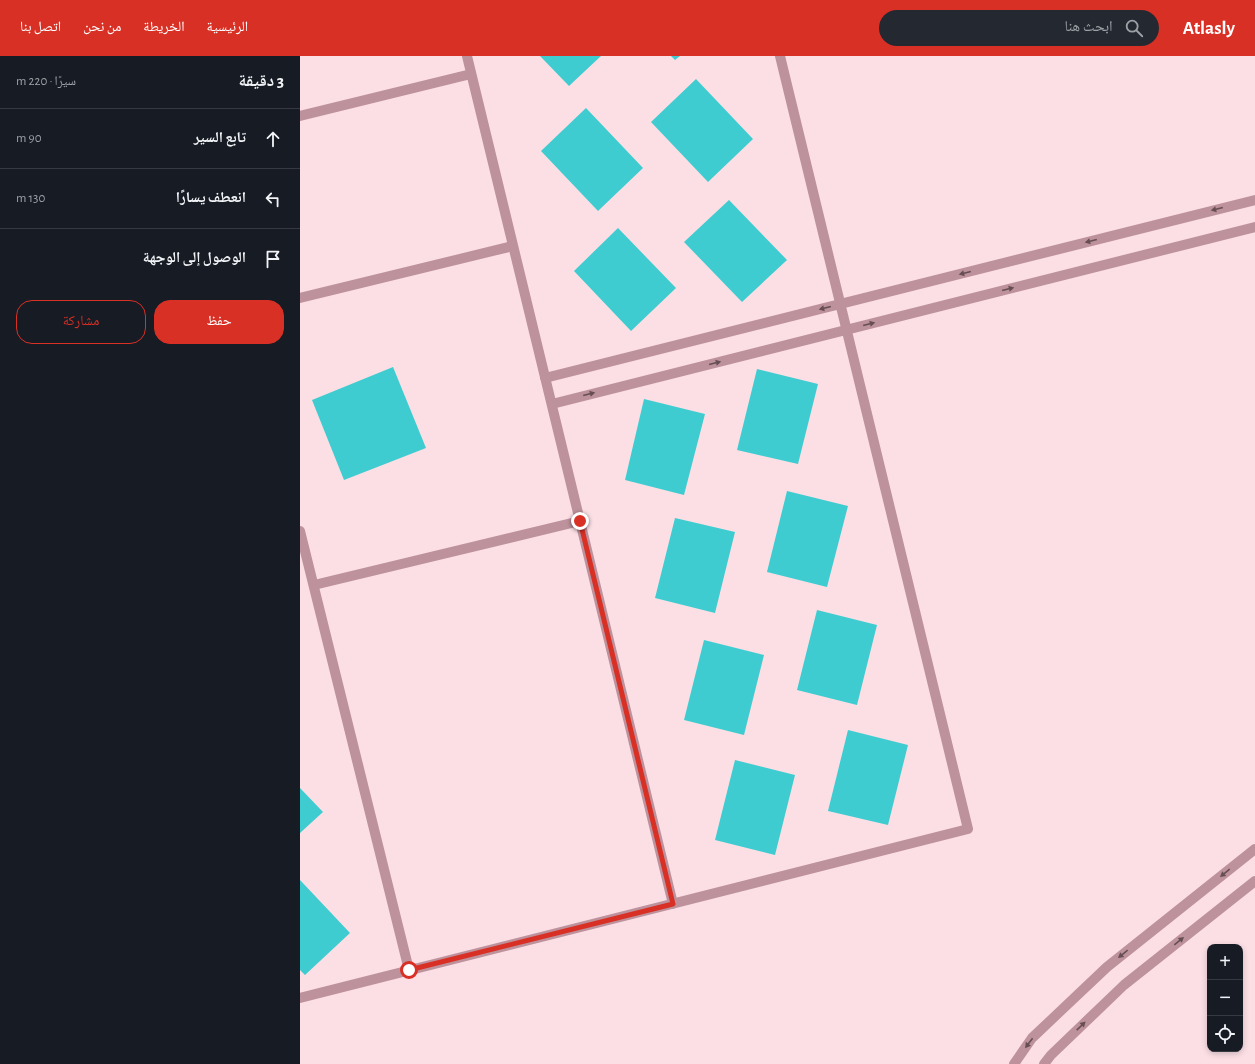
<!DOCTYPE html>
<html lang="ar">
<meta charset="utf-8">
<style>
:root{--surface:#171b24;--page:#242831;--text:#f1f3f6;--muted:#9ea1a6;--line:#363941;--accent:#d93025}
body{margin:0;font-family:"Alegreya Sans","Noto Naskh Arabic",sans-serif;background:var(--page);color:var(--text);direction:rtl}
.controls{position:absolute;right:12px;bottom:12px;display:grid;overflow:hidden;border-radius:8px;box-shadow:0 2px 6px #0003}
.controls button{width:36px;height:36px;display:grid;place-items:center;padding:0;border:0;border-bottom:1px solid var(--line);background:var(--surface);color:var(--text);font:20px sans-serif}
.stop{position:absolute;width:12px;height:12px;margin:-9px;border:3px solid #d93025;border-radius:50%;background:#fff}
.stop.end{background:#d93025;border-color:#fff;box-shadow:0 1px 4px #0008}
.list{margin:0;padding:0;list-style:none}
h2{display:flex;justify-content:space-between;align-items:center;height:52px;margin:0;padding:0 16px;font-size:17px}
h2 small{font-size:13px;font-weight:400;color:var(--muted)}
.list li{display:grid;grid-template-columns:26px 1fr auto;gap:12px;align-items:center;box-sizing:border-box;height:60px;padding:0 16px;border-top:1px solid var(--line)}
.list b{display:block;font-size:15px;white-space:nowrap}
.list em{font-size:13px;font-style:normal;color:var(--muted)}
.actions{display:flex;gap:8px;padding:12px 16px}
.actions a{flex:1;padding:9px 0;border:1px solid var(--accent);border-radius:16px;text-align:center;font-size:14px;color:var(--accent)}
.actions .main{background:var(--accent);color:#fff}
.icon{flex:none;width:22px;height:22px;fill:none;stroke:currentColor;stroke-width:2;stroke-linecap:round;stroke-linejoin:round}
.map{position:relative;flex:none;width:955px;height:1008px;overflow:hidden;direction:ltr}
header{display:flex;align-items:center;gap:24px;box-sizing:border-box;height:56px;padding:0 20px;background:var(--accent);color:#fff}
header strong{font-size:19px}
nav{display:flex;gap:22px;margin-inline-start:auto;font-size:14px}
.search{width:280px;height:36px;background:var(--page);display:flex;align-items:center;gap:10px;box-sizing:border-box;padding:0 14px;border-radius:22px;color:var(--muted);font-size:15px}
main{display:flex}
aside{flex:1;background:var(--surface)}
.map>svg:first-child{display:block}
.building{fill:#3fccd0}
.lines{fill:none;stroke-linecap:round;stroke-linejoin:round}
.minor{stroke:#bd929d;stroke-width:10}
.oneway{fill:#674e54}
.route{stroke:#d93025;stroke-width:5}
</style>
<header>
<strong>Atlasly</strong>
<div class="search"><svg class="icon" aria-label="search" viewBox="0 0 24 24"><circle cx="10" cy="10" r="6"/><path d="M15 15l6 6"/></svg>ابحث هنا</div>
<nav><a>الرئيسية</a><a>الخريطة</a><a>من نحن</a><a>اتصل بنا</a></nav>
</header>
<main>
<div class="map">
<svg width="955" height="1008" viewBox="0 0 955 1008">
<rect width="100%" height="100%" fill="#fbdfe5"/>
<path class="building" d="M240 0H301L269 30Z
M371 0H380L375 4Z
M396 23 453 83 408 126 351 66Z
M286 52 343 112 298 155 241 95Z
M429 144 487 204 442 246 384 186Z
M318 172 376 232 331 275 274 215Z
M93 311 126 392 44 424 12 344Z
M457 313 518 328 498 408 437 394Z
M344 343 405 358 384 439 325 424Z
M487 435 548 450 527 531 467 516Z
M375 462 435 476 415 557 355 542Z
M517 554 577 569 557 649 497 634Z
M404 584 464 599 444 679 384 664Z
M548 674 608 689 588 769 528 755Z
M435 704 495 719 475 799 415 784Z
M0 732 23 756 0 777Z
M0 824 50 877 5 919 0 914Z"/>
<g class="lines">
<path class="minor" d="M167 0 373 848
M0 60 171 18
M0 242 213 190
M245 322 955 144
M252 348 955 171
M0 475 109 914
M14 529 280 465
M0 942 668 773 480 0
M714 1008 732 982 807 911 955 793
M744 1008 751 999 824 929 955 825"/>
</g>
<defs><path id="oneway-solid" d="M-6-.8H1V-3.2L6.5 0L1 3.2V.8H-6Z"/></defs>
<g class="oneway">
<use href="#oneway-solid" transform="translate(917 153) rotate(166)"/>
<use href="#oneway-solid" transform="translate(791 185) rotate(166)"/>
<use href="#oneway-solid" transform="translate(665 217) rotate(166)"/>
<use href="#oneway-solid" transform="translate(708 233) rotate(-14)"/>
<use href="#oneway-solid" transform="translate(525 252) rotate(166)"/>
<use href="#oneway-solid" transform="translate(569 268) rotate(-14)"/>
<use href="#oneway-solid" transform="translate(415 307) rotate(-14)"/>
<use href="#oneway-solid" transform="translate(289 338) rotate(-14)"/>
<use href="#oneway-solid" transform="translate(925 817) rotate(141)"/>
<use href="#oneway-solid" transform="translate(879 885) rotate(-39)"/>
<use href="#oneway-solid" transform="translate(823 898) rotate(141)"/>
<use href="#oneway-solid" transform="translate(781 970) rotate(-44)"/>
<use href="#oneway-solid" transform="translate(729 987) rotate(127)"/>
</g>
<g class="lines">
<path class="route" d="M109 914 373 848 280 465"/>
</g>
</svg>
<div class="controls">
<button>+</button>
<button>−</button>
<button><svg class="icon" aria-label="locate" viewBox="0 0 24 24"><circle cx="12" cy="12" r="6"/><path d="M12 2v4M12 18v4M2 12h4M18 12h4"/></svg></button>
</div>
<div class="stop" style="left:109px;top:914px"></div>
<div class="stop end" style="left:280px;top:465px"></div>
</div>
<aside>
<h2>3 دقيقة<small>سيرًا · 220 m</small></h2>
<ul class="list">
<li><svg class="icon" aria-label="ahead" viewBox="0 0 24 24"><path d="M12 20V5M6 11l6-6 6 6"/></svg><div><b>تابع السير</b></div><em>90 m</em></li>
<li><svg class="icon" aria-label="left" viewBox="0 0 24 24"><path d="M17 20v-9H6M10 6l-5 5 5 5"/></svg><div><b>انعطف يسارًا</b></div><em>130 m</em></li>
<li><svg class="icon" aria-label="arrive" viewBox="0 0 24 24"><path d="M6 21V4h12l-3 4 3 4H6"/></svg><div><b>الوصول إلى الوجهة</b></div></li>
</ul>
<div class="actions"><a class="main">حفظ</a><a>مشاركة</a></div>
</aside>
</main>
